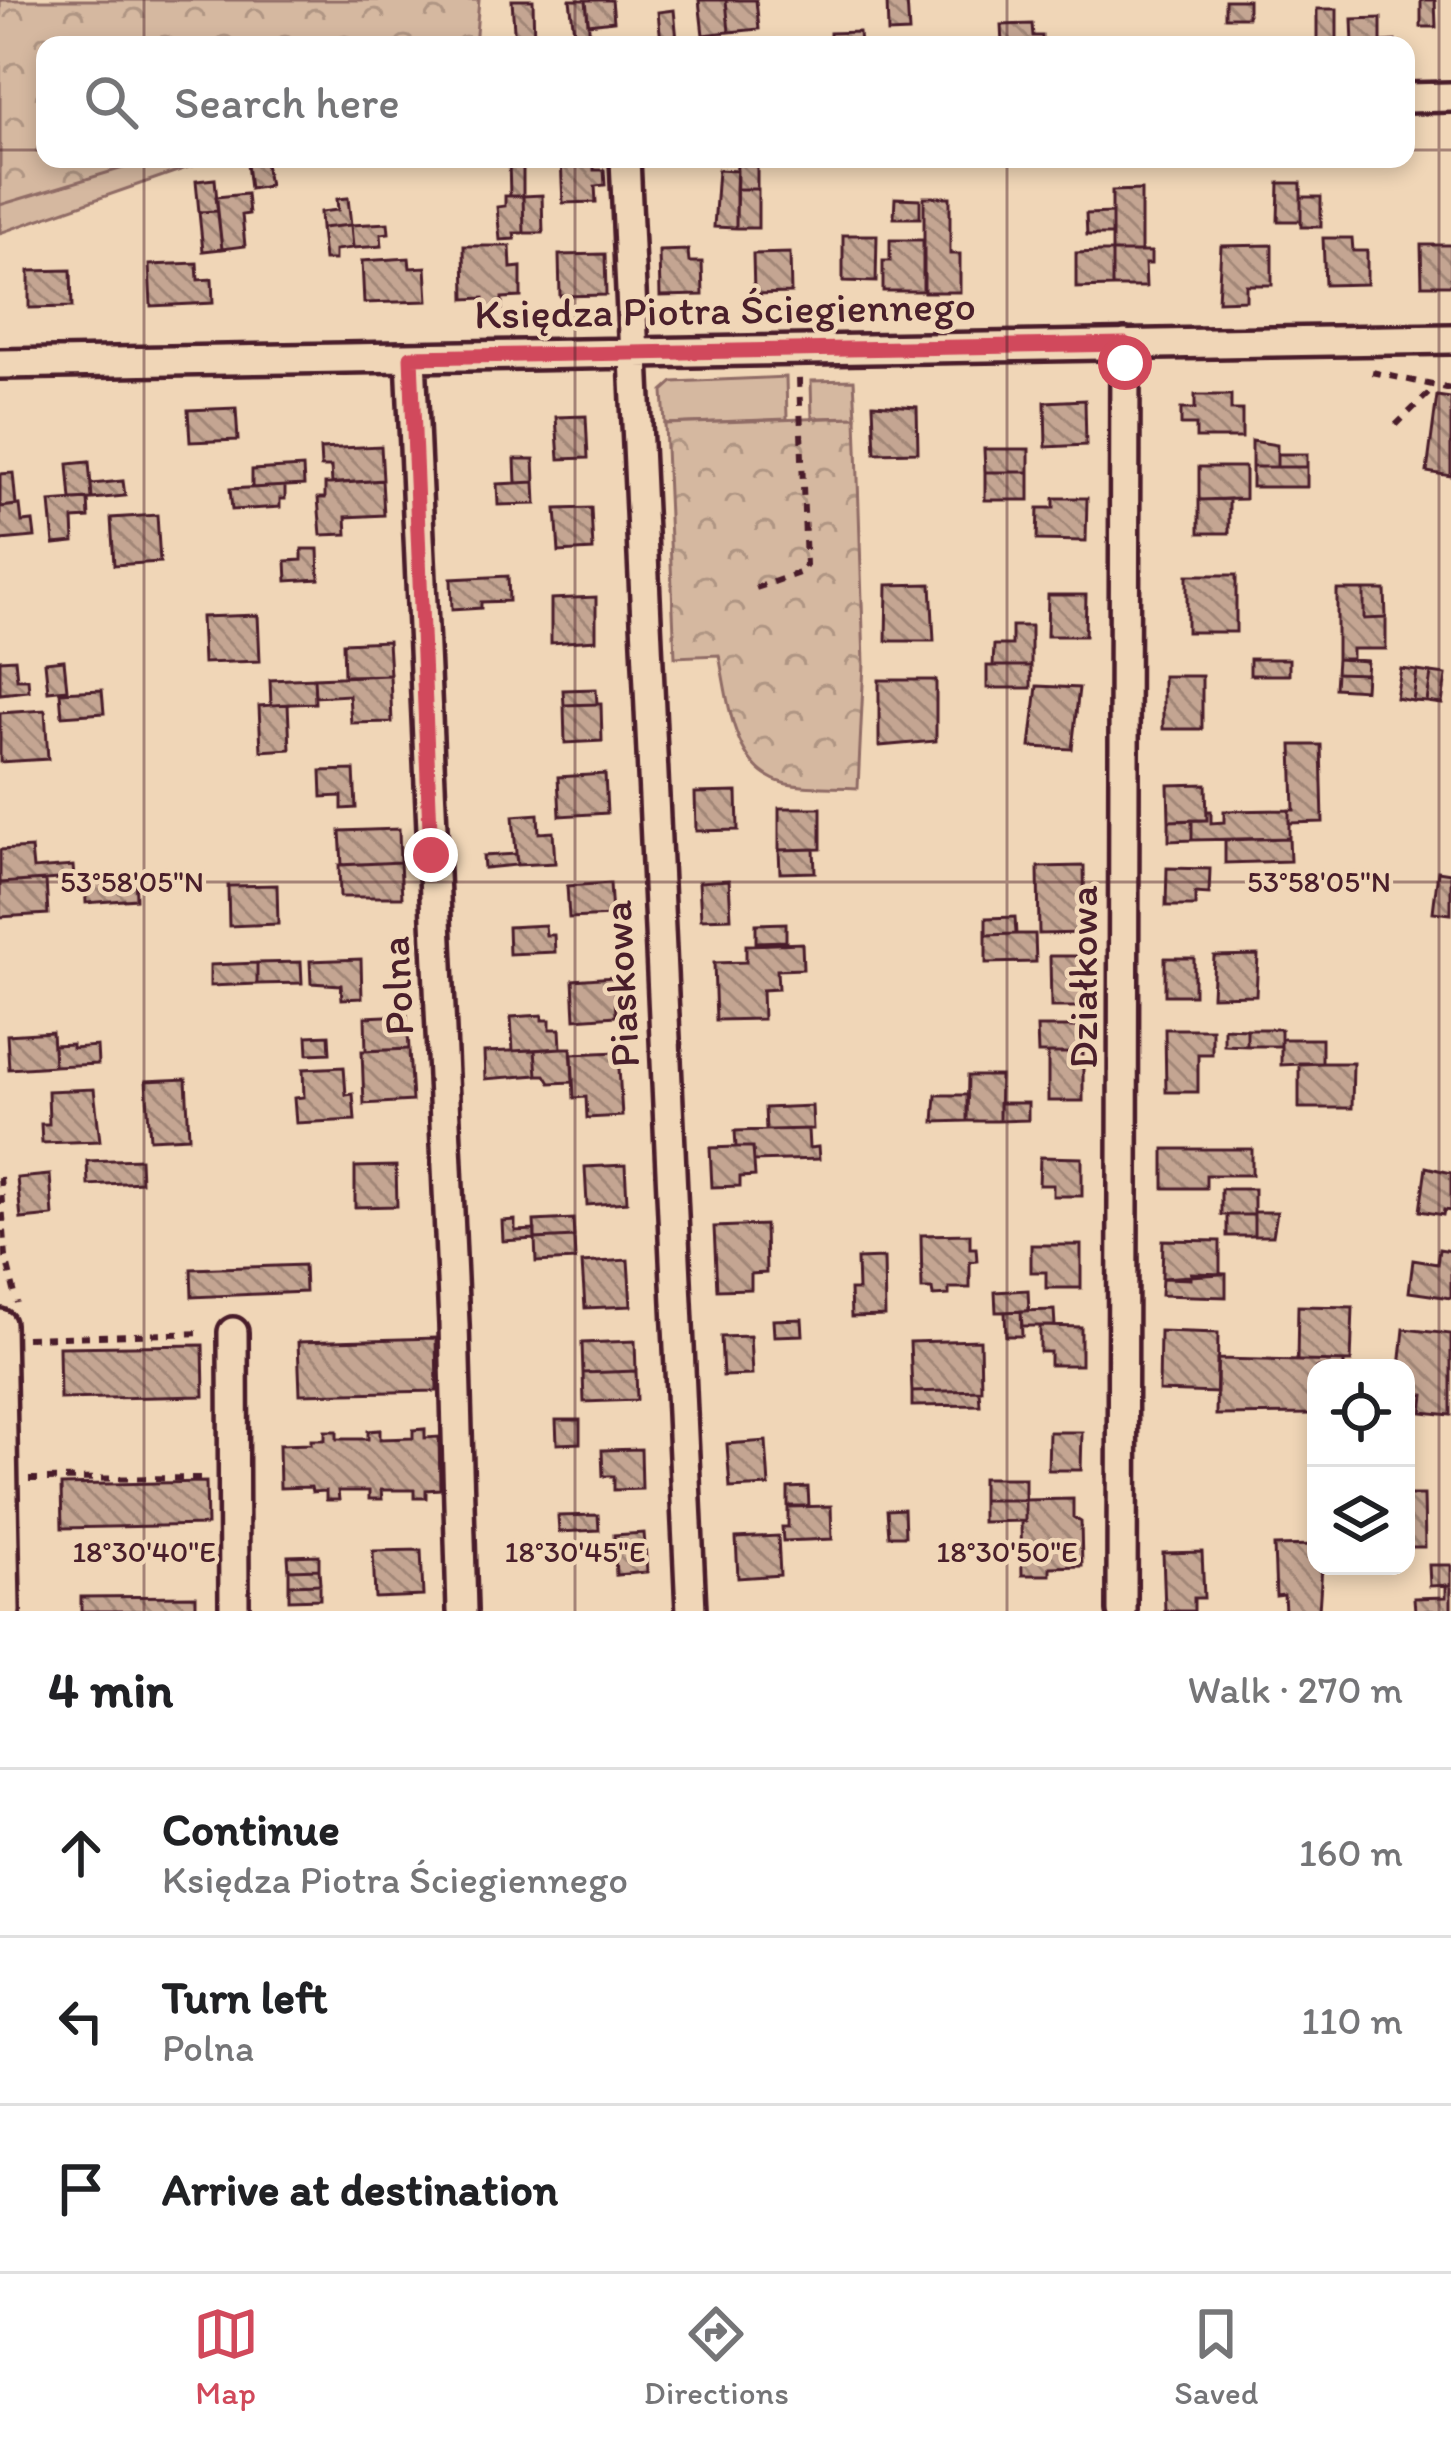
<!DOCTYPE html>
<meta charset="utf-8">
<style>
:root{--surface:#fff;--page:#f2f2f2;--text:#202124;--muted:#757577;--line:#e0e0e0;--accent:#d1495b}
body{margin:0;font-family:Itim,sans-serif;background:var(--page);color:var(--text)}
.controls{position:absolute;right:36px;bottom:36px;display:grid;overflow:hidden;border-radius:24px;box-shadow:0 6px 18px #0003}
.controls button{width:108px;height:108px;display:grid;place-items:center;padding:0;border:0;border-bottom:3px solid var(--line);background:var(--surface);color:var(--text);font:60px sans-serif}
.stop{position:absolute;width:36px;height:36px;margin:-27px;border:9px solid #d1495b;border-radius:50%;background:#fff}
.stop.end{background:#d1495b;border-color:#fff;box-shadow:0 3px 12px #0008}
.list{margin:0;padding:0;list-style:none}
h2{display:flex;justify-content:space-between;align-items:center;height:156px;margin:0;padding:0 48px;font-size:51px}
h2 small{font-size:39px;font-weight:400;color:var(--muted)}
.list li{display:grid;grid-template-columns:78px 1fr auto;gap:36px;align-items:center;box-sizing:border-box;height:168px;padding:0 48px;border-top:3px solid var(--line)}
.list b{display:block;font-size:45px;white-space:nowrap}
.list p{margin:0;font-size:39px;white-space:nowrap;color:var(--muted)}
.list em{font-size:39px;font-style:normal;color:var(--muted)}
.icon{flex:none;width:66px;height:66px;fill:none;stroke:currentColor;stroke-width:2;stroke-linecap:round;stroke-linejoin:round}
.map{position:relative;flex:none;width:1451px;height:1611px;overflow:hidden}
.search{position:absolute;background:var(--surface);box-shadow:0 6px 18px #0003;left:36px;right:36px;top:36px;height:132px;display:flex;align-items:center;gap:30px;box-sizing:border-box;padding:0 42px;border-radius:24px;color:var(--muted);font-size:45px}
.sheet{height:660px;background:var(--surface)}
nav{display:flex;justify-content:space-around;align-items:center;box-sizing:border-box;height:168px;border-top:3px solid var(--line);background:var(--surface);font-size:33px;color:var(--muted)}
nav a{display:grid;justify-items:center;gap:6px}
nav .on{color:var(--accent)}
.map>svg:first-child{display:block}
.grass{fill:#d5b8a0;stroke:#906c66;stroke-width:3}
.forest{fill:url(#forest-crowns);stroke:#906c66;stroke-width:3}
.building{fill:url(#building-back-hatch);stroke:#4a1f2b;stroke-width:3}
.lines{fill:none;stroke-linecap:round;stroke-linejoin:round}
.street-casing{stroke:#4a1f2b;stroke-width:36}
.path{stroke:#4a1f2b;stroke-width:6;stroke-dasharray:9 9;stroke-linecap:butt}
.street{stroke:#f0d6b7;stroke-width:27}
.route{stroke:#d1495b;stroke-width:15}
.ticks{fill:none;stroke:#4a1f2b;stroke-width:3;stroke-opacity:0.45}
.labels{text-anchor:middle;stroke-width:9;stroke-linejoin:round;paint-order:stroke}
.street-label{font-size:42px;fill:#4a1f2b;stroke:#f0d6b7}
.ticks-label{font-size:30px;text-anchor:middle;fill:#4a1f2b;stroke:#f0d6b7;stroke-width:9;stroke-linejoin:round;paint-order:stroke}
</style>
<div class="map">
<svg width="1451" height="1611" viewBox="0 0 1451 1611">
<defs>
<pattern id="forest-crowns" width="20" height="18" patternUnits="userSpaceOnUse" patternTransform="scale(3)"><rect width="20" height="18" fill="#d5b8a0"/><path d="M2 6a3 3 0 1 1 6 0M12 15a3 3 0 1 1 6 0" fill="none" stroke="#af9583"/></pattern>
<pattern id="building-back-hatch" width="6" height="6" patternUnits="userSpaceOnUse" patternTransform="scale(3)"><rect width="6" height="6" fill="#c4a592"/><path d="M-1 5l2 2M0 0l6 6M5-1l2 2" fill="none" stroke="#a18677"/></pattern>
</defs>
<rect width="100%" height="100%" fill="#f0d6b7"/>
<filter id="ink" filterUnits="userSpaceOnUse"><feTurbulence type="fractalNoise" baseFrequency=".00833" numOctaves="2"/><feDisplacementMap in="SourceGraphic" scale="24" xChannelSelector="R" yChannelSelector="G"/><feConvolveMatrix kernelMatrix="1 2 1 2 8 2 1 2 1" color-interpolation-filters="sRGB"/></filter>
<g filter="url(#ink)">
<path class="grass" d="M0 0 45 159 206 161 0 233Z
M786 377 787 419 665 424 663 391 673 382Z
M854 380 856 417 812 418 811 381Z"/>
<path class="forest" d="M0 0H479L475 45H45V159H153L0 205Z
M856 417 864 663 858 788C834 786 805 789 783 783 732 769 728 697 719 655L675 657 665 424Z"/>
<path class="building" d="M512 0H533L534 45H515Z
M570 0H586L590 38 575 40Z
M586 0H612L614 21 588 24Z
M699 0H726L729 32 703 35Z
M726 0H756L759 29 729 32Z
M887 0H907L909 32 888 33Z
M1225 0H1248V17H1225Z
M1421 0H1435L1436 27H1421Z
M1317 9H1337V43H1317Z
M674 10 677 40 661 42 658 12Z
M1381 18V42L1395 41V45H1353L1352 19Z
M1032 24 1033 36H1042V45H1002L1001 25Z
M859 32 860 45H830V33Z
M509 159H523V196H510Z
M561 159H594V170H604L605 185 595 186 596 202 563 203Z
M265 162 269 186 250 189 247 164Z
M737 163H757V189H736Z
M718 170 737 171 736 228 714 227Z
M215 179 218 211 199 212 196 181Z
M1279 183H1301V221H1278Z
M736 189H758V228H736Z
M1141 190V252H1112V191Z
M247 194 249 214 242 215 245 246 222 249 216 197Z
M542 195 543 233H524L523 196Z
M505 196H523L524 233H514L515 239 500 240 497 207 505 206Z
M924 197H950V254H960V292H924Z
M1301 197H1321V227H1301Z
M348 198 351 225 321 228 320 212 338 210 337 199Z
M895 198 920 199V218H894Z
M218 211 222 249 203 251 199 212Z
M1112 213V235H1087L1086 214Z
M388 223 389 233 381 234 382 246 353 248 351 225Z
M351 225 353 248 335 250V260H324L321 228Z
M843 235H877L876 282 843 281Z
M1323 238H1352L1353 251H1367V284L1325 285Z
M890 240H923V291H883V261H890Z
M1272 245V285H1246V300L1218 301 1221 246Z
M1421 245H1451V285H1422Z
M464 246H510L511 268 521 267V297L502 298V309H484V298L465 299Z
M688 250 689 262H702L703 295 660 296 659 251Z
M1100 252H1112V287L1076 288V253Z
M1112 252H1151V264H1145L1146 287H1112Z
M790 253 791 293 754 294 753 254Z
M605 254 606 295 560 296 559 255Z
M409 258 410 268 426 267 428 301 364 303 362 261Z
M197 263 198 280 212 279 213 303 151 306 149 265Z
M71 270 72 307 29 308V271Z
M1195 395H1231V410H1242V438H1196V425H1181V409H1195Z
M1437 396 1451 398V476L1427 472Z
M1085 400 1086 445 1046 447 1045 402Z
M873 404 917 407 918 452 875 453Z
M236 408 238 440 190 442 188 410Z
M586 416 588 458 559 459 556 417Z
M1252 441 1277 445V467H1252Z
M381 446 383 480 332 484 331 467H321L320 449Z
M984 449H1029V472H985Z
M1277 454H1307V467H1277Z
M515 459H534L535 482 516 483Z
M89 462 92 499 71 500 68 464Z
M303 467 304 485 252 488V470Z
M1199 467H1245V499L1199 500Z
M1252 467H1307V487H1252Z
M985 472H1029V500H985Z
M13 473 16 505 0 507V474Z
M382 480 384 515 346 517 347 534 321 535 318 498H325V484Z
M123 481 125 496 92 499 91 484Z
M535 482 536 504 498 505 497 484Z
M285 486V499H280V507L232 510 230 489Z
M1054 498H1087L1086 541 1037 540 1038 508H1054Z
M88 499 89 518 73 519 74 542 54 544 50 502Z
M1229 499V533H1199V500Z
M20 505 22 522 33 521 35 537 0 540V507Z
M591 508 593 550 559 552 556 509Z
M157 515 160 562 114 565 111 518Z
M302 549H318L319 579 287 581 286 561 302 560Z
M1187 575H1236V632H1187Z
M508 576 509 601 481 602V608L452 610 451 579Z
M931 584 934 641H886L887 585Z
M1337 590H1364V619L1386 618V649H1352V659H1337Z
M1364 590H1385L1386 618 1364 619Z
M1048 595H1086L1085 636H1047Z
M596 597V640L551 643V599Z
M258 615 260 661 203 663 201 617Z
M1012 626H1031V666H993L994 645H1012Z
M388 641 390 675 344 676 343 643Z
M15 659 17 679H28L29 691 0 694V660Z
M1250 659H1289V675H1250Z
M1337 659 1367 661 1366 674 1336 673Z
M64 660 67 689 48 691 45 662Z
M987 666H1031V688H987Z
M1401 669 1417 671 1413 701 1396 698Z
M1417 671 1431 673 1427 702 1413 701Z
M1336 673 1366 674 1365 690 1335 688Z
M1431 673 1446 675 1442 704 1427 702Z
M390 675 392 722 351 723 349 695 315 697 314 678Z
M1163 676H1202V729H1163Z
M314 678 315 703 271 705 270 680Z
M879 680H936V741L879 746Z
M1037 686 1079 688 1072 749 1030 747Z
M596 689 597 704 564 705 563 690Z
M102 690 104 713 62 716 60 692Z
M288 704 290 749 261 751 259 706Z
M597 704H601L602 741 565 743 564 705Z
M45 710 48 759 0 762V713Z
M1292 745H1321L1323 822 1289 823V810H1294Z
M354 770 356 808 342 809V796L322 797 321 771Z
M605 774 607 813 560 816 558 777Z
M1206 784 1207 820 1169 821 1168 785Z
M737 792 738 830 696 831 695 793Z
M779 808H821V849L779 850Z
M1289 810V838L1192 840V820H1207V811H1211V823L1224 822V811Z
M538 814 539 833 553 832 555 863 517 865 513 816Z
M1192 820V840L1169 841V821Z
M399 829 400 862 342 865 340 831Z
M1289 838 1290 861 1225 863V840Z
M31 848 33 869 73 866 74 878 0 883V850Z
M814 849 815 872 780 873 779 850Z
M516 854 517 865 484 868 483 856Z
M400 862 402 897H340L339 865Z
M1084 866 1085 933 1039 934 1038 867Z
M1167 868 1210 869 1209 894 1195 893V906H1166Z
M1438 871 1451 873V914L1433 912Z
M135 874 136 899 86 903 85 877Z
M46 880 48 914 0 917V883Z
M729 880 731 918 701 919 699 882Z
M610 883 612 916 569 918 567 886Z
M277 885 278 924 229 926 228 886Z
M1015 917 1016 934 986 935V918Z
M786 923V941L756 942V924Z
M545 925 546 935H554L555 952 509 954 508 927Z
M1016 934H1035L1036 962 986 963V935Z
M802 943 803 969 777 970 778 989 762 990 763 1019 716 1020 714 963 746 962V945Z
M1258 955 1256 995 1212 996 1214 956Z
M1050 956H1084V1007H1051Z
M1165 958H1194V995H1165Z
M361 959 362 998 342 999 341 985 311 983 310 961Z
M301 962 302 983 257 984V963Z
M257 963V984L210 986V965Z
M614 977 616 1016 575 1019 573 980Z
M407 1015 409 1049 366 1051 365 1017Z
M542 1015V1020H550V1029H560L561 1048 513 1051 511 1017Z
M1037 1027H1083V1053H1038Z
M1224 1028 1247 1029V1046L1224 1045Z
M1165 1029H1212V1054H1198V1092H1166Z
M1247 1029H1281V1046H1247Z
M52 1032 54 1066 9 1069 7 1035Z
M329 1035 330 1053 308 1054 307 1036Z
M1281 1039H1322V1063L1281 1065Z
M72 1044V1048L97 1046 98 1064 54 1066 53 1045Z
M561 1048H571L573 1082 550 1083 545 1075H537L535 1050Z
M409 1049 412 1101 364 1104 362 1051Z
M535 1050 537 1075 485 1079 484 1052Z
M618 1052 622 1116 587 1118 586 1097 574 1098 572 1054Z
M1048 1053H1083V1101H1048Z
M1299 1063H1353L1352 1108H1299Z
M344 1067 346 1095 353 1094 355 1120 296 1123 294 1098 304 1097 303 1069Z
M968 1076H1000L999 1121H967Z
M186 1079 189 1137 150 1139 146 1081Z
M94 1089 100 1141 42 1143 41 1124H49L48 1091Z
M936 1095H967V1121L934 1122Z
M999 1103H1028V1120L999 1121Z
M812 1106 813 1129 766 1130 765 1108Z
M808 1129 809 1148 818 1147 819 1159 754 1161 753 1147H736L735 1131Z
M736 1147H753L755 1176 740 1177V1186L712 1187 710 1148Z
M1164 1149H1252V1175H1206V1188H1164Z
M1040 1157 1082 1158V1196H1053V1185H1039Z
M140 1159 141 1182 88 1185 87 1161Z
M625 1165 627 1202 587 1205 585 1167Z
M396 1166 397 1206 355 1207V1167Z
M1426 1167 1451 1173V1211L1444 1210 1443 1215 1420 1211Z
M50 1175 53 1216 21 1219 17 1178Z
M1221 1189H1254V1215H1221Z
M1254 1212H1277L1273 1236H1254Z
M1227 1215H1254V1236H1227Z
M573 1219 574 1237 535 1239 534 1221Z
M515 1220V1231L535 1230V1239L503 1241 502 1221Z
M765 1225 766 1273 751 1274V1289L717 1290 714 1227Z
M970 1234V1248H976L977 1261 970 1262V1288H949V1295L933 1296 932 1289H922L921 1235Z
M574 1237 575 1260 536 1262 535 1239Z
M1163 1240 1220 1241V1274L1162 1278Z
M1031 1245H1081V1288H1046V1272H1031Z
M1439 1249 1451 1251V1298L1409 1292 1413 1260 1437 1264Z
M884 1258 885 1316 851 1317 850 1290H858L857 1259Z
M628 1260 631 1306 585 1308 582 1263Z
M304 1265 305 1292 192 1297 191 1269Z
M1191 1273 1226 1274V1297L1161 1295 1162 1278 1191 1279Z
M1028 1290 1029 1311 996 1312 995 1292Z
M1298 1306 1353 1307 1351 1362 1297 1361Z
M1054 1310 1055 1326H1022L1021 1311Z
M1021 1311 1022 1336H1006L1005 1312Z
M802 1319 803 1335 774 1336 773 1320Z
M1040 1326 1081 1327V1365H1050V1352H1040Z
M1404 1329 1451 1334V1415L1422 1412 1424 1395 1406 1393V1368H1400Z
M1160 1331 1218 1333 1217 1393 1159 1391Z
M750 1336 752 1375 723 1376 721 1337Z
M436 1338 437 1391 300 1394 298 1342Z
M980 1340 981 1390 912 1392 910 1342Z
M635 1341 636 1371 583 1373 582 1343Z
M203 1345 204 1396 60 1399 59 1347Z
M1217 1359 1344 1362V1368H1316V1414L1216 1415Z
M636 1371 637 1400 584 1402 583 1373Z
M979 1390 980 1405 912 1406V1392Z
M556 1420H580V1443L557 1444Z
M425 1429V1438L439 1437 440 1489 426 1490V1498H414V1490H381L382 1499H369V1491H338L339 1500H326V1491L312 1492 311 1487 280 1488 279 1445 311 1444V1440H325V1431H337V1439H368V1431L380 1430V1439L413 1438V1430Z
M1049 1432H1082L1081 1470H1048Z
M766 1441 769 1486 730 1488 727 1444Z
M641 1449 642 1489 614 1490V1476H603L602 1450Z
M982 1478H1025V1500H982Z
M206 1482 207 1525 62 1528 61 1485Z
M808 1487 809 1506H788V1488Z
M1406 1495H1424L1425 1547H1408Z
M1073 1499V1517L1081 1522 1082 1566 1050 1567V1575H1022L1021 1522 1025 1521V1500Z
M982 1500H1025V1521L982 1522Z
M831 1506 832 1539 783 1541 782 1527H788V1507Z
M904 1509 905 1536H889L887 1510Z
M598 1515 599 1530 559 1532 558 1516Z
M644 1533 647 1572 616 1575 614 1535Z
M778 1536 780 1575 738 1578 736 1538Z
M1316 1545V1566H1322L1319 1611H1285L1284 1595 1276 1596 1274 1546Z
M421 1550 423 1596 375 1598 373 1551Z
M1202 1552 1204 1598H1194V1611H1165L1163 1553Z
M319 1555V1569L289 1570 288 1556Z
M1429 1565H1451V1585L1430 1586Z
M319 1569 320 1584 289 1585V1570Z
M320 1584V1599L289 1600V1585Z
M1446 1585H1451V1611H1415L1414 1598 1446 1597Z
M196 1596V1611H81V1597Z"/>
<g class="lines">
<defs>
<path id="street" d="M1406 98 1451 97
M625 159 691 1611
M411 357 454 1324 462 1611
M0 364 1451 339
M0 1324 5 1611
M233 1332 234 1611
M1122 1611 1125 344"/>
</defs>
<use href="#street" class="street-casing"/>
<path class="path" d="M1372 372 1451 389
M1396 425 1434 388
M756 588 802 572 806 565 799 378
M0 1177 6 1257 17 1303
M26 1338 205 1333
M29 1479 208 1478"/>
<use href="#street" class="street"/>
</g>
</g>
<g class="lines" filter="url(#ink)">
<path class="route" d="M431 855 411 357 1125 344V363"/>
</g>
<path class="ticks" d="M144 0V45M575 0V45M1007 0V45M1439 0V1611M0 150H45M1406 150H1451M144 159V1611M575 159V1611M1007 159V1611M0 882H1451"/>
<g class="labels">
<g class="street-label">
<text transform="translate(725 309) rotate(-1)" y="15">Księdza Piotra Ściegiennego</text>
<text transform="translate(1082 977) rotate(-90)" y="15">Działkowa</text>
<text transform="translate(620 984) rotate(-93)" y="15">Piaskowa</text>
<text transform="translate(396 986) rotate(-93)" y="15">Polna</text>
</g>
</g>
<g class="ticks-label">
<text x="132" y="892">53°58'05"N</text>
<text x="1319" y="892">53°58'05"N</text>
<text x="144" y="1562">18°30'40"E</text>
<text x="575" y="1562">18°30'45"E</text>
<text x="1007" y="1562">18°30'50"E</text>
</g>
</svg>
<div class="controls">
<button><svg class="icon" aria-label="locate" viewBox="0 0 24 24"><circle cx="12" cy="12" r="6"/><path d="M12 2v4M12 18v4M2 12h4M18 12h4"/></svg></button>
<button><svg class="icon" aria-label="layers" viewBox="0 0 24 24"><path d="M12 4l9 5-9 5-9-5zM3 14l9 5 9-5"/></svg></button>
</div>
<div class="stop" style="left:1125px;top:363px"></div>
<div class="stop end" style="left:431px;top:855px"></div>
<div class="search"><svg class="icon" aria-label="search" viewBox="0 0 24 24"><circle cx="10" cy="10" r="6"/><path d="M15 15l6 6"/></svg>Search here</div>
</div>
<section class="sheet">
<h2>4 min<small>Walk · 270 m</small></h2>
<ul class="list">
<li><svg class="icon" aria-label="ahead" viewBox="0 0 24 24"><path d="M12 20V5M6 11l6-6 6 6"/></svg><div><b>Continue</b><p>Księdza Piotra Ściegiennego</p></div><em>160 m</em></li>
<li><svg class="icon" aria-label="left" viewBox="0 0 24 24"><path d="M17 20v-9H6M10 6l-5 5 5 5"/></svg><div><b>Turn left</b><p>Polna</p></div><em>110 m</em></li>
<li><svg class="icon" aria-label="arrive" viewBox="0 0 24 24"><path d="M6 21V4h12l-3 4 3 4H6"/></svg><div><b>Arrive at destination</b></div></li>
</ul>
</section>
<nav>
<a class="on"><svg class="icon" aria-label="map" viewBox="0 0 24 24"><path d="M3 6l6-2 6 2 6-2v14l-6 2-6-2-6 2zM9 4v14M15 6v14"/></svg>Map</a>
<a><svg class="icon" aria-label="directions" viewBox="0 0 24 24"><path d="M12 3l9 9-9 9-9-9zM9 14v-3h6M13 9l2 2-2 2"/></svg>Directions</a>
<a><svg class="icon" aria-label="saved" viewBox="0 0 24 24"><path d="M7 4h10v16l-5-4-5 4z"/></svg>Saved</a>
</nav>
